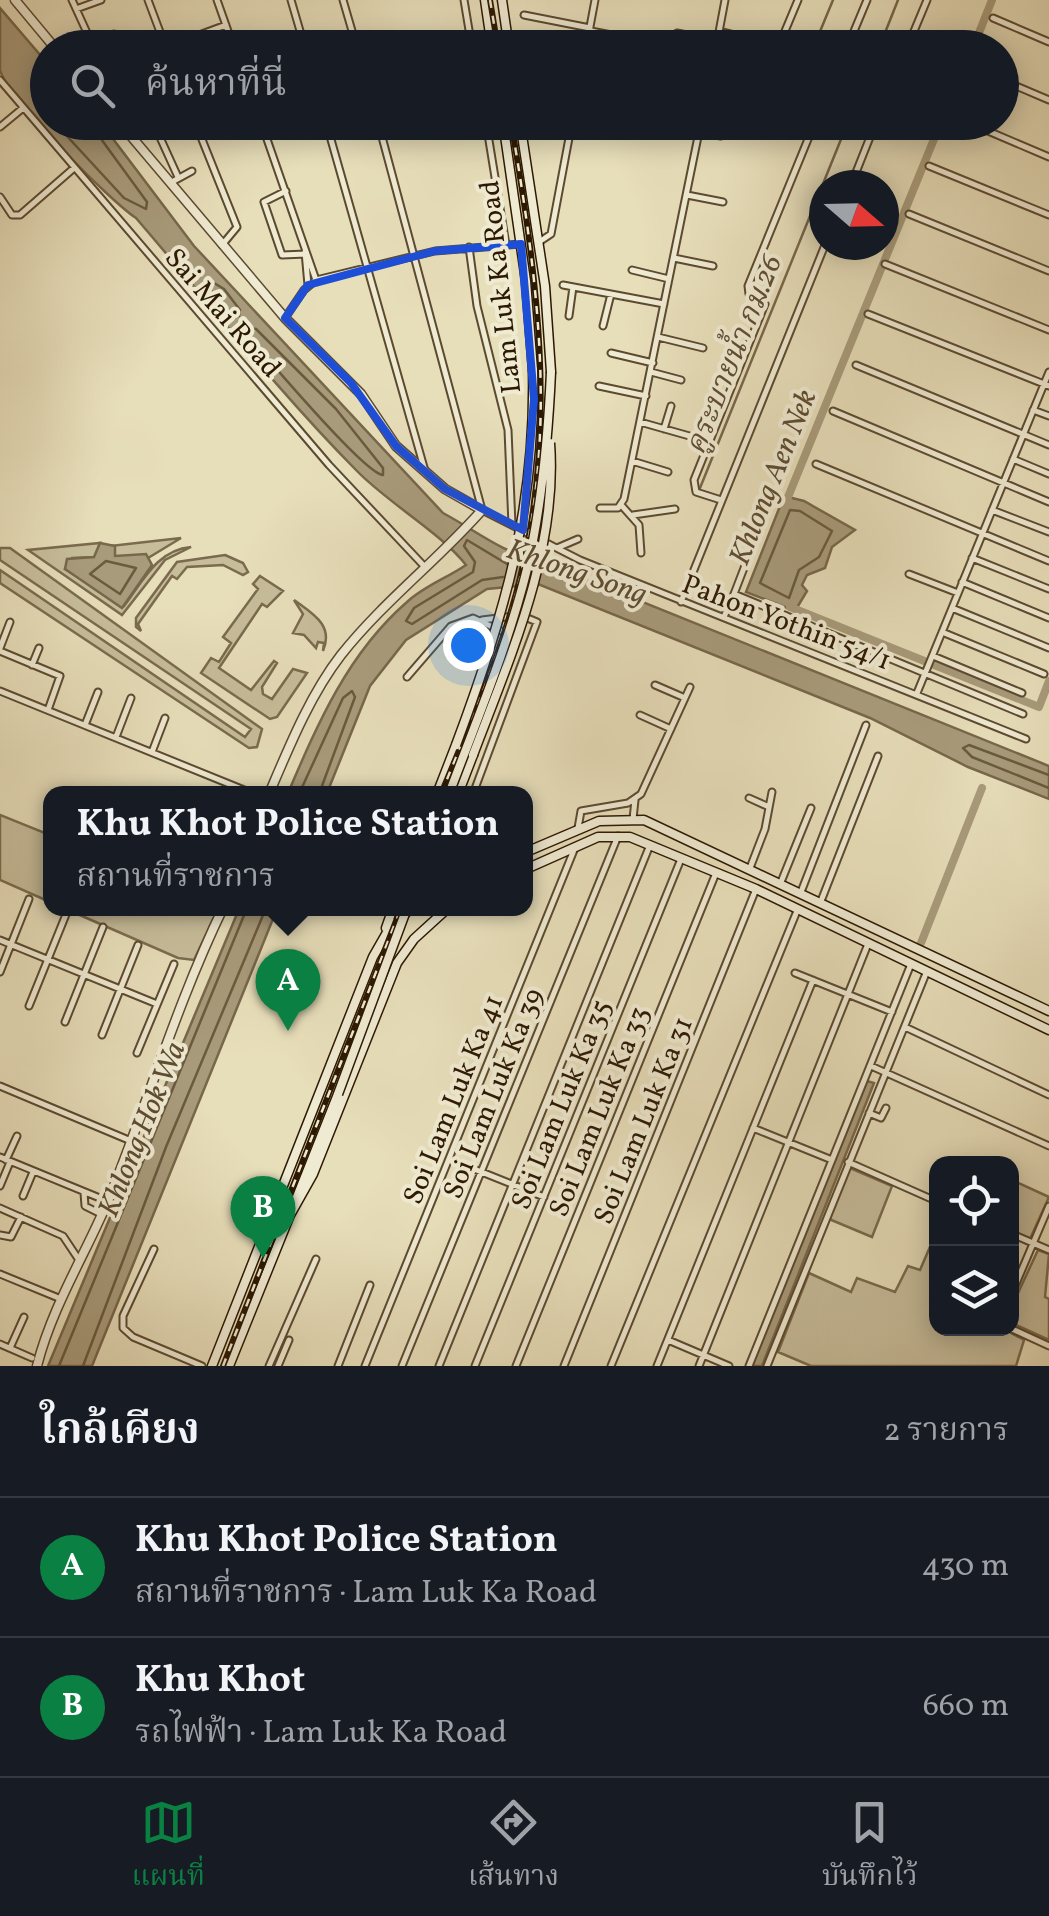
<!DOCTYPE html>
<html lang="th">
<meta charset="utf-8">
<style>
:root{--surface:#171b24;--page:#242831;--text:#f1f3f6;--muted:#9ea1a6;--line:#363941;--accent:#0b8043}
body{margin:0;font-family:Vollkorn,"Noto Serif Thai",serif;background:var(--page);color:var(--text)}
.controls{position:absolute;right:30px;bottom:30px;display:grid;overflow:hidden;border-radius:20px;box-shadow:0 5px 25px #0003}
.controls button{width:90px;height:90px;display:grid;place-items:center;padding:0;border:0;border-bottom:2px solid var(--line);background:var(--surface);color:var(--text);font:50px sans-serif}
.compass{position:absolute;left:809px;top:170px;width:90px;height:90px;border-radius:50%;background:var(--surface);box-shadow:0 5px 25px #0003;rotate:110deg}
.you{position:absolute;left:468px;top:645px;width:35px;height:35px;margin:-25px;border:8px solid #fff;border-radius:50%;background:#1a73e8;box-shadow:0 0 0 15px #1a73e833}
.badge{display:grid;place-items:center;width:65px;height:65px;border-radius:50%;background:var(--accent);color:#fff;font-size:32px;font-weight:700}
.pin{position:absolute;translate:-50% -82px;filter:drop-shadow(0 2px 5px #0008)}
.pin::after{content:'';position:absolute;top:52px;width:35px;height:30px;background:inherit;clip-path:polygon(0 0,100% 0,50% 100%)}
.popup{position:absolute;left:43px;top:786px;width:490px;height:130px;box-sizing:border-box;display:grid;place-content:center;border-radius:20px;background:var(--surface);filter:drop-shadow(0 2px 8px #0005);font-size:32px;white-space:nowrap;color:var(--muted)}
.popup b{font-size:38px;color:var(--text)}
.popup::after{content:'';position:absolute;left:50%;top:100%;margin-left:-20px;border:20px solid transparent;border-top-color:var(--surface)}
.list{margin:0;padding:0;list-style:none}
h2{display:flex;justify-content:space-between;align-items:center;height:130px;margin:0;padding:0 40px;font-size:42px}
h2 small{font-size:32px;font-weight:400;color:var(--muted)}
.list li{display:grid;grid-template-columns:65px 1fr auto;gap:30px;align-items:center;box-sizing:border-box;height:140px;padding:0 40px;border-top:2px solid var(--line)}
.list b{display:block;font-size:38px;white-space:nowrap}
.list p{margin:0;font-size:32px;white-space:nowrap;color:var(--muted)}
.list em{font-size:32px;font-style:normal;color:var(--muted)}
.icon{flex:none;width:55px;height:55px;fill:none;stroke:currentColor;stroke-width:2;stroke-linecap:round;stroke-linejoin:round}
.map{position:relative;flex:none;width:1049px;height:1366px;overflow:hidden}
.search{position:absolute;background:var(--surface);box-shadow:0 5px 25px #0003;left:30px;right:30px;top:30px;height:110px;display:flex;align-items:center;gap:25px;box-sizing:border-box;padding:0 35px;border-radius:55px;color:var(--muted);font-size:38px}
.sheet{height:410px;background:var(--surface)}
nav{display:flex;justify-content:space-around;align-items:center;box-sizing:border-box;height:140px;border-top:2px solid var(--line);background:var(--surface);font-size:28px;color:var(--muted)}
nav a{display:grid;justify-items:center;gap:5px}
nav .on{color:var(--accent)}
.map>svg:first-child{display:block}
.green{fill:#c7bd9b;stroke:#7a6b4e;stroke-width:2.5}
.water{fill:#a89b7b;stroke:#77674b;stroke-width:2.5}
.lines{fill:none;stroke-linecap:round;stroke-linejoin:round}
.shore{stroke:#6a5a3e;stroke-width:2.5}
.stream{stroke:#77674b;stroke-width:2.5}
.canal{stroke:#a89b7b;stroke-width:8}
.minor-casing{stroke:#5c4a30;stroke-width:9}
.tertiary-casing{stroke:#5c4a30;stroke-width:11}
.secondary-casing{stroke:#2d1902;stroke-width:11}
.minor{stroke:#efead2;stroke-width:5}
.tertiary{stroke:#efead2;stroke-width:8}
.secondary{stroke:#efead2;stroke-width:8}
.rail-casing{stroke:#2d1902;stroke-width:6}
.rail{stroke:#efead2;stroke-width:2.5;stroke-dasharray:8;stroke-linecap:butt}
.secondary-bridge-casing{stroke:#2d1902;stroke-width:11;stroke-linecap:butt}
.secondary-bridge{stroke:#efead2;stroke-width:8}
.marked{fill:none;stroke:#1d4ed8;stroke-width:8;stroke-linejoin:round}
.labels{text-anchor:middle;stroke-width:8;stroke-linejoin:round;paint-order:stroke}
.street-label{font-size:28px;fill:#2d1902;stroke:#efead2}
.water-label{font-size:30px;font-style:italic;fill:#5e4d32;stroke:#efead2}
</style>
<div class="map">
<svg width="1049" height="1366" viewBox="0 0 1049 1366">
<rect width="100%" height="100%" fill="#e7deba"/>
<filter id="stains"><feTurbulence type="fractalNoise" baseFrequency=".002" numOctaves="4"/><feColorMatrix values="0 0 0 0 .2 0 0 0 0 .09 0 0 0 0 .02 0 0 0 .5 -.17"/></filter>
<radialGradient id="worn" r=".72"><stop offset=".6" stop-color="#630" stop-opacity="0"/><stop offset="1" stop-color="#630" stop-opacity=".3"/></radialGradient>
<path class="green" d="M181 538 148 558 115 556 110 546Z
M100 543 95 557 72 558 65 569 124 606C143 581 157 550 191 547L165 560 122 615 28 550Z
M0 548H10L262 729 257 747 249 748 0 583V570L245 737 251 729 0 560Z
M225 555 243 563 248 572 243 575 223 565 187 567 177 579 172 576 138 624 141 631 136 627V618L177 562Z
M260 576 283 591 267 607 262 604 219 668 251 690 274 661 277 663 262 687 263 694 272 699 293 669 307 673 277 717 270 719 201 673 211 658 219 662 231 643 223 637 258 589 253 584Z
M294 600C313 614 334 625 323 651L324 643 318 642 316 648 304 635 293 633 303 614Z
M0 815 50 835V902L0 880Z
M66 909H218L194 960 178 958Z
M850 1168 892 1186 872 1237 829 1219Z
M1012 1180 1049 1197 1030 1239 1012 1231Z
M936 1233V1328L1004 1329 1024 1340 1016 1366H811L778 1352 809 1273 851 1292 857 1278 895 1292 908 1266 920 1270Z
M1038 1250 1049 1254 1045 1297 1049 1299V1340L1012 1323V1306Z"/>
<path class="water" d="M0 8 47 63 48 122 101 123 194 246 443 513C480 533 500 552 541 561L1049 766V799L968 767 870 718 538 584 487 589 406 640 370 686 327 793H288C318 723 348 653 407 602 424 586 447 578 466 565 441 533 388 503 357 471 278 391 209 303 136 218 110 201 7 97 0 70 0 52 0 27 0 8Z
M784 496 804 501 855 530 832 547 825 568 807 575 802 585 807 591 795 611 746 592Z
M100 543 115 546V556L146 554 152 565 122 608 65 569 67 559 94 557Z
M239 909H277L92 1366H48Z
M867 1081 874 1083 762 1366H751Z"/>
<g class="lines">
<path class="shore" d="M54 122 124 198 146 209 147 202 96 132 94 122
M209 280 224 289 240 310 239 316H232L208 287Z
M249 328 256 329 336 409 383 468V475C365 474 266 357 248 335Z
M790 510 800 511 832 531 819 557 799 570 789 598 760 583Z
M106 561 136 568 120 594 90 574Z
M503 577 482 580 412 624 406 621 414 608 473 572 475 562 464 546 467 540 507 564
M1049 775 969 745 963 748 972 757 1049 788
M299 794 343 698 352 691 355 697 319 794
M59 1366 247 908
M83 1366 166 1147 266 908"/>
<path class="stream" d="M814 46 833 0
M879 48 898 0
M700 488 848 122"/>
<path class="canal" d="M973 48 992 0
M786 502 941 122
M790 607 1039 707 1049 681
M921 943 982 788"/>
<defs>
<path id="minor" d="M72 0 94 48
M148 0 166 48
M217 0 234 48
M291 0 305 48
M343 0 357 48
M464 0 472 48
M76 9 101 0
M524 15 590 28
M993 18 1049 42
M591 31 632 39
M719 31 787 48
M114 34 120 48
M188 39 226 25
M780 43 798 0
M669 44 677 33 717 41
M586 48 595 0
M716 48 725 0
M847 48 867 0
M907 48 927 0
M0 80 329 465 424 566
M1002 80 1049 100
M153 122 178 177
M195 122 237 227 222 245
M261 122 316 280
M326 122 425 471
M378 122 482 510 580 560 1026 739
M486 122 506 245
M574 122 619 127
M967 122 1049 157
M0 127 23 108
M700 133 721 136
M929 166 1049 215
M170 183 192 171
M851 185 876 122
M286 191 264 202 282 255 306 254
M687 195 723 202
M0 197 12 215H20L74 168
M909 214 1049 271
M539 242 551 234 572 122
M469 247 477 306 508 430 512 525
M305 252 308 285
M674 258 713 266
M885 264 1049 330
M632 270 669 279
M563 285 664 304
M868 314 1049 386
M569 316 573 287
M285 318 304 290 316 280 435 251 521 244
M603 326 611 294
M658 337 703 348
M611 353 653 363
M856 365 1049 445
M651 372 681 380
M599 386 646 396
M1033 410 1049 416
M833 411 1049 502
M640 422 693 437
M664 429 671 406
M1013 459 1049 474
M632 461 668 472
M816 464 1049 561
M721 500 696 492 694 480 765 304 749 294 748 286 815 122
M622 506 639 525 641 553
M600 508H618L624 499 701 122
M992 510 1049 532
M633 515 675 509
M557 548 578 539
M972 558 1049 589
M909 574 958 593
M962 582 1049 618
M734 594 749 555
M681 602 825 245
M952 608 1049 648
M724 617 734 594 1023 714
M482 620 514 616
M942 632 1044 674
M0 648 10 622
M0 651 60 676 48 710
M933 656 1022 693
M32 665 39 648
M407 677 451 626 473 618 508 634
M0 691 254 794
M917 693 1049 372
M685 698 690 687
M640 715 671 729
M85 725 98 692
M116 737 131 698
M152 752 165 718
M473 794 537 622 525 617
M749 798 769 807
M633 819 635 800
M578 828 581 811 628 803 641 794 685 698 655 685
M750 868 765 829 772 792
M781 882 811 808
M801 892 866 725
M821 901 878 756
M0 940 157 1004
M0 972 29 899
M795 973 892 1012
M29 1006 67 912
M65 1022 103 927
M905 1027 1049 1095
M102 1035 138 945
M137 1053 174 964
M871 1066 1049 1146
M0 1086 131 1141
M869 1113 881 1118 886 1108
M753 1128 832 1160
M0 1157 107 1201
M449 1159 544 1197
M6 1160 17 1136
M848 1162 936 1201
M0 1186 10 1162
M84 1193 85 1206 101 1214
M23 1196 33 1172
M0 1208 63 1236 79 1260
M1012 1234 1049 1250
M0 1235 11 1237 21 1217
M154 1249 123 1316V1328L133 1337 202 1366
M0 1274 61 1299
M1012 1293 1049 1206
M1010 1328 1049 1346
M668 1340 729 1366
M0 1344 32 1358
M10 1348 24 1317
M269 1366 316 1259
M278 1366 289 1340
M338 1366 370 1285
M365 1366 574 850
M402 1366 618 836
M439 1366 650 845
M475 1366 681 859
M516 1366 716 873
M564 1366 756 889
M611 1366 797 911
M657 1366 813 980
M699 1366 868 944
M749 1366 911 964
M767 1366 927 971"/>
<path id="tertiary" d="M15 0 55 48
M119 122 285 318 361 394 396 446 445 489 482 510C437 561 384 601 341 655 310 695 289 747 269 794
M37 1366C53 1303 89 1249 113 1189 150 1095 179 999 223 908"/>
<path id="secondary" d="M485 0 492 48
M502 0 509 48
M503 122 526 281 533 370
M520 122 545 286 551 372
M437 794 456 745
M458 794 473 755
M526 852 599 821 644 820 1049 1011
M526 869 598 837H630L756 889 1049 1030
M386 928 393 908
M297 1197 338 1094
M212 1366 373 957 389 929 411 908
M229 1366 290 1215 313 1174 397 963 414 939 448 908"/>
</defs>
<use href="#minor" class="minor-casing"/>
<use href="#tertiary" class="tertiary-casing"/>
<use href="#secondary" class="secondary-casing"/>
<use href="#minor" class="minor"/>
<use href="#tertiary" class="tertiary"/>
<use href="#secondary" class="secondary"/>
<defs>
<path id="rail" d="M490 0 498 48
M441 794C470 723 502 652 520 578 558 424 537 276 511 122
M223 1366 401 908"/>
</defs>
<use href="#rail" class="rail-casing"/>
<use href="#rail" class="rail"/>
<defs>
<path id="secondary-bridge" d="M456 745C504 617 536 508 533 370
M473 755C510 657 558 550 550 443
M449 794C477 719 508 646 527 569 542 505 548 437 551 372
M338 1094 407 908"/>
</defs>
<use href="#secondary-bridge" class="secondary-bridge-casing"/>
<use href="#secondary-bridge" class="secondary-bridge"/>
</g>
<path class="marked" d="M521 244 534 399 523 530 445 489 396 446 351 383 285 318 308 285 435 251Z"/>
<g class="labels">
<g class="street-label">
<text transform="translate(499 287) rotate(-96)" y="10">Lam Luk Ka Road</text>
<text transform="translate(224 312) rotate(49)" y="10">Sai Mai Road</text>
<text transform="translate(787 621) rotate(21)" y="10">Pahon Yothin 54/1</text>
<text transform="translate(492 1093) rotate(-68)" y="10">Soi Lam Luk Ka 39</text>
<text transform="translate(452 1099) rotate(-68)" y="10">Soi Lam Luk Ka 41</text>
<text transform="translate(560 1104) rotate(-68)" y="10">Soi Lam Luk Ka 35</text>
<text transform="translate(598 1111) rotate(-68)" y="10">Soi Lam Luk Ka 33</text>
<text transform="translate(642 1120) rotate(-68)" y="10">Soi Lam Luk Ka 31</text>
</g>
<g class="water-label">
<text transform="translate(733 354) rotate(-68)" y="10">คูระบายน้ำ กม.26</text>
<text transform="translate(772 477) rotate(-68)" y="10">Khlong Aen Nek</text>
<text transform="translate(577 571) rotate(19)" y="10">Khlong Song</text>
<text transform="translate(141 1129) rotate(-68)" y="10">Khlong Hok Wa</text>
</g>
</g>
<rect width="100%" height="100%" filter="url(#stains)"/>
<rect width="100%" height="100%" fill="url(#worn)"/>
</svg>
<div class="controls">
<button><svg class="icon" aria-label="locate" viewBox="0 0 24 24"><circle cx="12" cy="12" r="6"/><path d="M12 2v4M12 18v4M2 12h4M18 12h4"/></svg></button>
<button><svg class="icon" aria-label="layers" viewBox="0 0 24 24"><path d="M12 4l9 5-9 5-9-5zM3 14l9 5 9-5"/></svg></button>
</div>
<svg class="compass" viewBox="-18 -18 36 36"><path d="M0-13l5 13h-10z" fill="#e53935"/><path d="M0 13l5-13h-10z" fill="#9ea1a6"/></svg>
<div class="you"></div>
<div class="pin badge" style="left:288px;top:1031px">A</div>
<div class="popup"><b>Khu Khot Police Station</b>สถานที่ราชการ</div>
<div class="pin badge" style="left:263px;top:1258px">B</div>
<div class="search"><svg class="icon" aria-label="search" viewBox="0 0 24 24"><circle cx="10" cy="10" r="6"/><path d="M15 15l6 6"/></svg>ค้นหาที่นี่</div>
</div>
<section class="sheet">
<h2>ใกล้เคียง<small>2 รายการ</small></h2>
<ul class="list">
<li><span class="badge">A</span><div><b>Khu Khot Police Station</b><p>สถานที่ราชการ · Lam Luk Ka Road</p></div><em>430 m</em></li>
<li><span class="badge">B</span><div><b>Khu Khot</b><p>รถไฟฟ้า · Lam Luk Ka Road</p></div><em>660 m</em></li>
</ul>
</section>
<nav>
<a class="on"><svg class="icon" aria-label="map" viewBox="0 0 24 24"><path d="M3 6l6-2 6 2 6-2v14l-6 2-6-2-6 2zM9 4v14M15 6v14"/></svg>แผนที่</a>
<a><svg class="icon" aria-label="directions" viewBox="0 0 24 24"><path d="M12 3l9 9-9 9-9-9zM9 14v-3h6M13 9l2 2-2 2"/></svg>เส้นทาง</a>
<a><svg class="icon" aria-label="saved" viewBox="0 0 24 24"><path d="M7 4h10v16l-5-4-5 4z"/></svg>บันทึกไว้</a>
</nav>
